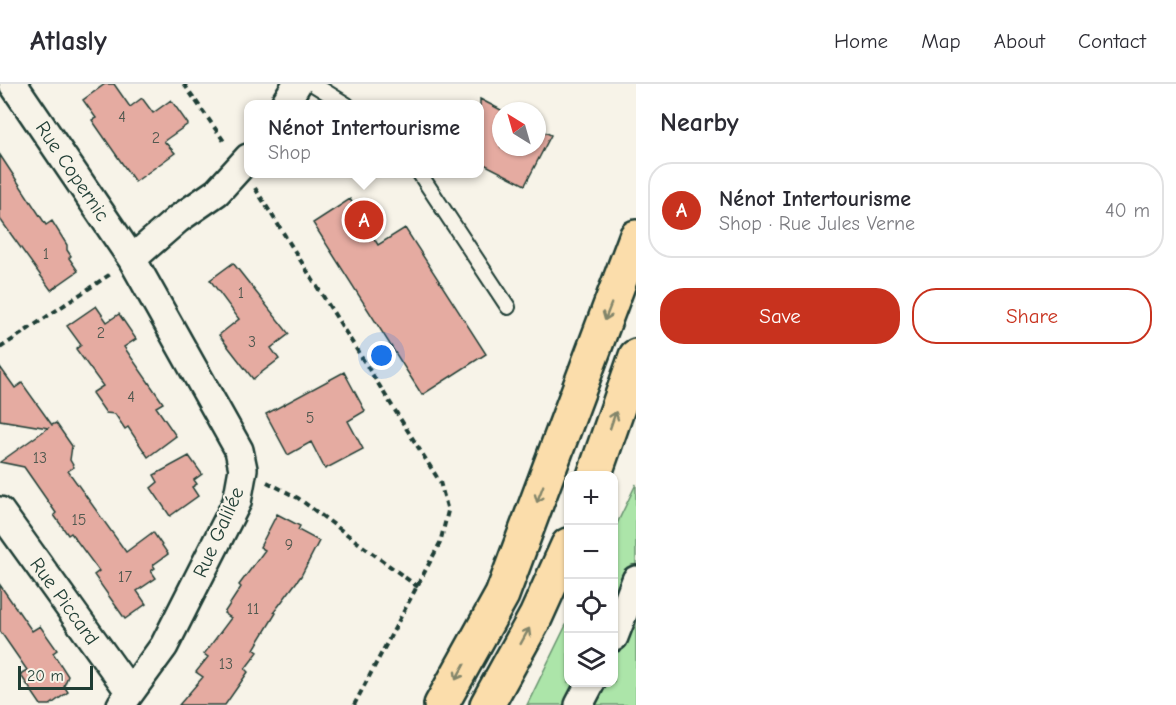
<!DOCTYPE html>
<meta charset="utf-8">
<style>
:root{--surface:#fff;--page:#f7f7f7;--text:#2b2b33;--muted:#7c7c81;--line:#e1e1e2;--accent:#c8321e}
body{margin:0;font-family:"Comic Neue",sans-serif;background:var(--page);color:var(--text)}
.controls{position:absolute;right:18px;bottom:18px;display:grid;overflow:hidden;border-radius:12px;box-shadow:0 2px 4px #0004}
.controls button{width:54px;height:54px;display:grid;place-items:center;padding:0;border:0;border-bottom:2px solid var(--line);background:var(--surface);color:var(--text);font:30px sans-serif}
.compass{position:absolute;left:492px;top:18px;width:54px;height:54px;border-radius:50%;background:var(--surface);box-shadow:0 2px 4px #0004;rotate:323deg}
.scale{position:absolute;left:18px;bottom:15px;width:75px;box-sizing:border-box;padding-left:6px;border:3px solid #1f3d34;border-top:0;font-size:16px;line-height:21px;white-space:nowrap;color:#1f3d34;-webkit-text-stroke:4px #f7f3e8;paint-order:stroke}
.you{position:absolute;left:382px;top:272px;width:21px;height:21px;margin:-15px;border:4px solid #fff;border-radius:50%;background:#1a73e8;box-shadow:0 0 0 9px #1a73e833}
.badge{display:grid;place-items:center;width:39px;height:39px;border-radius:50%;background:var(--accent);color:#fff;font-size:20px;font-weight:700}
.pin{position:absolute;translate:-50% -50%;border:3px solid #fff;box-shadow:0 2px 6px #0006}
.popup{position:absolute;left:244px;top:16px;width:240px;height:78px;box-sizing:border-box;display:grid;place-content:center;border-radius:12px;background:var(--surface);filter:drop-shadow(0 2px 4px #0005);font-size:20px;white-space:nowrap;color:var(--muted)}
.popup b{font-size:22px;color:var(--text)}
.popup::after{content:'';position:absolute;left:50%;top:100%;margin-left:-12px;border:12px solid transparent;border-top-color:var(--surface)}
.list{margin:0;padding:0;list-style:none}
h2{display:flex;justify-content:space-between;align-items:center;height:78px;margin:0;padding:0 24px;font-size:26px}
h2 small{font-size:20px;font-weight:400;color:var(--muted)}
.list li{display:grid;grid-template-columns:39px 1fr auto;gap:18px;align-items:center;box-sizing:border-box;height:96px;margin:0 12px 12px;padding:0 12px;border:2px solid var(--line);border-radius:24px}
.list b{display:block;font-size:22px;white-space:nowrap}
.list p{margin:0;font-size:20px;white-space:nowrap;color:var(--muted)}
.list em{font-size:20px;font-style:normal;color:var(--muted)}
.actions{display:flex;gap:12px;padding:18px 24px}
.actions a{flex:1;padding:14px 0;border:2px solid var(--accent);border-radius:24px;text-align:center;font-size:21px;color:var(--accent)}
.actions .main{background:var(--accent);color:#fff}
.icon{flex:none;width:33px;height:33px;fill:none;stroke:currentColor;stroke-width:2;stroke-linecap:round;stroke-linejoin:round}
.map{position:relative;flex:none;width:636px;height:621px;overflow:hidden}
header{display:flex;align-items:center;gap:36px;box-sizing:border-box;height:84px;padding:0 30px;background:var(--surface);border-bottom:2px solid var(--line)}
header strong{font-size:28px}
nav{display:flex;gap:33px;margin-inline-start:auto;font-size:21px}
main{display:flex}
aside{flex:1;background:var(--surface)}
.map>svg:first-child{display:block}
.green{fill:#ace5a9;stroke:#66916e;stroke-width:1.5}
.building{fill:#e5aba1;stroke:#1f3d34;stroke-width:1.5}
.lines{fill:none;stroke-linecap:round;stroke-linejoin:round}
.service-casing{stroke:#1f3d34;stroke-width:18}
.minor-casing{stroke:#1f3d34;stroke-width:32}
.trunk-casing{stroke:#1f3d34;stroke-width:38}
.path{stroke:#1f3d34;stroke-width:4;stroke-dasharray:6 4.5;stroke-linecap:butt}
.service{stroke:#f7f3e8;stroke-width:14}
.minor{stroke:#f7f3e8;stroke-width:27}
.trunk{stroke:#fbddab;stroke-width:33}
.oneway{stroke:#82856a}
.labels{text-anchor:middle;stroke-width:4.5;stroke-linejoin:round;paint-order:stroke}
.number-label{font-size:16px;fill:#50584f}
.street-label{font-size:20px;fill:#1f3d34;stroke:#f7f3e8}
</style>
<header>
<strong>Atlasly</strong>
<nav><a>Home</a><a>Map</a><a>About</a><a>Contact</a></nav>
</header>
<main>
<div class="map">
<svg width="636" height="621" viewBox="0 0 636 621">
<rect width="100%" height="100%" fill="#f7f3e8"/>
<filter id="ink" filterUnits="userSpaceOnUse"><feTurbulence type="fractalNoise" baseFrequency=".0167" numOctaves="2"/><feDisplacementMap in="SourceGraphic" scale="12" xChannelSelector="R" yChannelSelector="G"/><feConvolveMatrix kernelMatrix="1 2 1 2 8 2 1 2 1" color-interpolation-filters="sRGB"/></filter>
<g filter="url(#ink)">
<path class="green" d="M636 400V621H527L568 537V598H614V446Z"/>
<path class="building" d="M105 0H114L130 23 142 14 153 29 171 16 188 40 164 57 175 69 135 98 92 36 96 34 83 16Z
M480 15 503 27 501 63H537V44L551 51 525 101 480 78Z
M0 71 46 141 52 137 67 161V166L71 172 69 174 78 187 51 206 0 135Z
M350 115 378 161 405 144 486 270 422 311 313 139Z
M233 179 289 250 271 264 279 275 253 295 219 251 239 235 210 196Z
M96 222 107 238 119 230 136 255 124 263 163 319 156 323 176 352 148 373 128 343 125 345 115 330 106 329 92 309 103 302 76 265 81 261 67 242Z
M0 283 15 304 22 299 52 341 56 339 72 362 70 376 74 383 68 387 126 468 153 448 168 470 153 481 155 484 151 487 156 494 137 507 146 520 125 535 94 491 99 487 71 449 68 451 54 431 56 429 24 383 0 378 48 344 0 336Z
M344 288 365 327 348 337 363 365 325 385 311 358 288 371 266 330Z
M189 372 202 390 194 396 197 400 192 403 198 412 170 432 151 404 158 398 154 391Z
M277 430 300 442 298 446 319 457 301 492 274 528 276 529 254 565 258 568 245 585 248 588 225 621H179L203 593 196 588 208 573 204 570 231 534 224 529 241 503 239 501 265 466 260 463Z
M0 501 32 547 40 542 57 566 53 569 68 592 64 602 68 608 50 621H41L20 590 27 586 0 547Z"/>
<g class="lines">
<defs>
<path id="service" d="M313 0 347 21
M420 90 508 223"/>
<path id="minor" d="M13 0 132 175 239 366 243 385 237 418 164 562 121 621
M284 21 297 0
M132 175 178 135 217 108 248 74
M0 427 130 608
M614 553 636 496
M579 621 591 598"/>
<path id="trunk" d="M594 392 636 272
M441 621 502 511 636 153
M487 621 536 532 568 461"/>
</defs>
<use href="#service" class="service-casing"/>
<use href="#minor" class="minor-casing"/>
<use href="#trunk" class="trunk-casing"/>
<path class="path" d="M184 0 226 60
M255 104 440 398 448 427 440 459 354 621
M0 264 112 189
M267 398 298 414 418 503"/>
<use href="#service" class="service"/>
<use href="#minor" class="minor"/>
<use href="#trunk" class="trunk"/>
</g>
<defs><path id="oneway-shaft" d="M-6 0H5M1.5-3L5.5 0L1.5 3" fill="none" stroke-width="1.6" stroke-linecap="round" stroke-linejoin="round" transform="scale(1.5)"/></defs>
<g class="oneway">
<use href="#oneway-shaft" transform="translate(608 228) rotate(111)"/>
<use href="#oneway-shaft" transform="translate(613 336) rotate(-71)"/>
<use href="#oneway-shaft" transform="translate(540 410) rotate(111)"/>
<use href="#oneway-shaft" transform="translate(525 552) rotate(-61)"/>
<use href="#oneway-shaft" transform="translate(460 588) rotate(119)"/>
</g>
</g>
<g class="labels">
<g class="number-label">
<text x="122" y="38">4</text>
<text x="156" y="59">2</text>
<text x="46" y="175">1</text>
<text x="241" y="214">1</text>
<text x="101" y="254">2</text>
<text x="252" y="263">3</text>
<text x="131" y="318">4</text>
<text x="310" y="339">5</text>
<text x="40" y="379">13</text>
<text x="79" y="441">15</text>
<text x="289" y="466">9</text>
<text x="125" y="498">17</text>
<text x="253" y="530">11</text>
<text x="226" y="585">13</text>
</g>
<g class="street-label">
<text transform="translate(73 87) rotate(56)" y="7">Rue Copernic</text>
<text transform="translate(218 448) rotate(-66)" y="7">Rue Galilée</text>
<text transform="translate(65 517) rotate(54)" y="7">Rue Piccard</text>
</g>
</g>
</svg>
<div class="controls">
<button>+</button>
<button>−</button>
<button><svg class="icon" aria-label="locate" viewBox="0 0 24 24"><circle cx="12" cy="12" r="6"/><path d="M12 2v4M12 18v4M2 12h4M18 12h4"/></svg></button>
<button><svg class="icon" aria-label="layers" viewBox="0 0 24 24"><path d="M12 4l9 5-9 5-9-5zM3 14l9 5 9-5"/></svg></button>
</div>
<svg class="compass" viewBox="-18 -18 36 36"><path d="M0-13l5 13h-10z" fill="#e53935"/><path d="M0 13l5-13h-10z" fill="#7c7c81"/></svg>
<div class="scale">20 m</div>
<div class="you"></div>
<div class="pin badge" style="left:364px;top:136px">A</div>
<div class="popup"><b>Nénot Intertourisme</b>Shop</div>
</div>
<aside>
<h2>Nearby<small></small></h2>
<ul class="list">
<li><span class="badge">A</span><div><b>Nénot Intertourisme</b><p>Shop · Rue Jules Verne</p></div><em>40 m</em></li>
</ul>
<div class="actions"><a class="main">Save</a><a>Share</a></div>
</aside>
</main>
